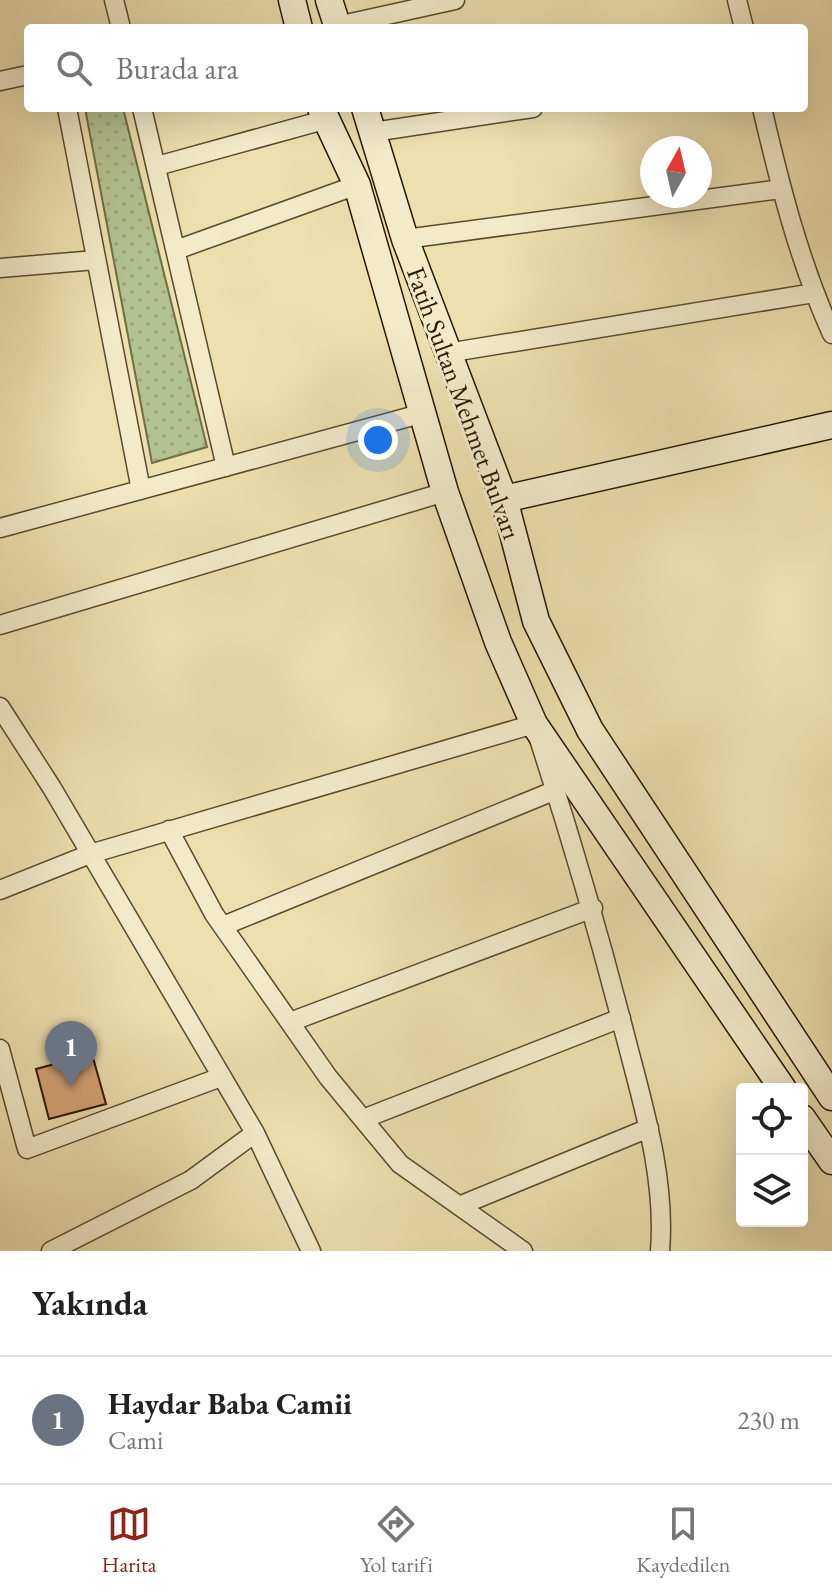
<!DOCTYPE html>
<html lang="tr">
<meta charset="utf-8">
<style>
:root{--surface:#fff;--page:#f2f2f2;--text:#222;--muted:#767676;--line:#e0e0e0;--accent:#8f2418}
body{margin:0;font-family:"EB Garamond",serif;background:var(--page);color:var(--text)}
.controls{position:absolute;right:24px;bottom:24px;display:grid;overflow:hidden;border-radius:8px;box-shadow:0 8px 32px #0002}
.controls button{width:72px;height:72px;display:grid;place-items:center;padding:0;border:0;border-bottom:2px solid var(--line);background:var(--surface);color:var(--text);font:40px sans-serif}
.compass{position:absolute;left:640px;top:136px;width:72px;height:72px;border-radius:50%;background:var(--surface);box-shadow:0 8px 32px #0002;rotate:8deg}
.you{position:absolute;left:378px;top:440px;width:28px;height:28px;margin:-20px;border:6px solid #fff;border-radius:50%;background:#1a73e8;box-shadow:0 0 0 12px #1a73e833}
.badge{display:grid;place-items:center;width:52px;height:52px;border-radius:50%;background:var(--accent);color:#fff;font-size:26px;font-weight:700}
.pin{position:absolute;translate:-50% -66px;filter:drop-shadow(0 2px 4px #0008)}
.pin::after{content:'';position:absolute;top:42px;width:28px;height:24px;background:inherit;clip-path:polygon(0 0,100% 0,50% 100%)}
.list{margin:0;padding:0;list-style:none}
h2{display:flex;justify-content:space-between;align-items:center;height:104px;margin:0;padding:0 32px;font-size:34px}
h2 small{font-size:26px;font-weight:400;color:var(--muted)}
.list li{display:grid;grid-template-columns:52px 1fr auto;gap:24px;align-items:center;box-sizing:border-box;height:128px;padding:0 32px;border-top:2px solid var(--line)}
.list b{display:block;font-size:30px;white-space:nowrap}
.list p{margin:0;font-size:26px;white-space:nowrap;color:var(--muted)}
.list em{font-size:26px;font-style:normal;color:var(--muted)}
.icon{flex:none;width:44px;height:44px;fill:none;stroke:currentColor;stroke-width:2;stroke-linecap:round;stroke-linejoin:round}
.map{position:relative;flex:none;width:832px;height:1251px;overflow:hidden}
.search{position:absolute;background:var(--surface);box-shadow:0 8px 32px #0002;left:24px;right:24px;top:24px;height:88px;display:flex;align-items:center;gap:20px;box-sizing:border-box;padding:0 28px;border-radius:8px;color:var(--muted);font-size:30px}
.sheet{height:232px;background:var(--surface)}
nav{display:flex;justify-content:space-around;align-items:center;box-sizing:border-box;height:112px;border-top:2px solid var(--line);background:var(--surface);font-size:22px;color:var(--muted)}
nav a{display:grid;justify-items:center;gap:4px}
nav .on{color:var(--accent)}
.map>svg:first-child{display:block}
.grass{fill:url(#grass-dots);stroke:#6e6e48;stroke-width:2}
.building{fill:#d5a377;stroke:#2a1902;stroke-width:2}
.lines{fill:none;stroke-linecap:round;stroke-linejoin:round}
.street-casing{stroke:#5b4a2d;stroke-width:21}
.secondary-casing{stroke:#2a1902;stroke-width:29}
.street{stroke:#f3eaca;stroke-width:18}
.secondary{stroke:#f3eaca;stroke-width:26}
.labels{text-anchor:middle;stroke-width:6;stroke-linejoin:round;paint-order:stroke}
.street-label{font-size:26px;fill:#2a1902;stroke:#f3eaca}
</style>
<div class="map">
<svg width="832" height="1251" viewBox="0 0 832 1251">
<defs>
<pattern id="grass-dots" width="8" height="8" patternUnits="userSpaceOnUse" patternTransform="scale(2)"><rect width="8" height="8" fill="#b3c38f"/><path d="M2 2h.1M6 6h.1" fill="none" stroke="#9aa77a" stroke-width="1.8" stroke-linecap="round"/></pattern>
</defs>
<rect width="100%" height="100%" fill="#eddfae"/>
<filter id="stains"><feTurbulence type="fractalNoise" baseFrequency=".0025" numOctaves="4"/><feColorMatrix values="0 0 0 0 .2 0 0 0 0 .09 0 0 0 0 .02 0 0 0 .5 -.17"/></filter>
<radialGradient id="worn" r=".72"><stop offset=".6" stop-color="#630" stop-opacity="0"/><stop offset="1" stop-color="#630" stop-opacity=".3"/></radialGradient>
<path class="grass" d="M85 108H123L207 447 152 463Z"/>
<path class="building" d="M92 1054 106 1104 49 1119 36 1069Z"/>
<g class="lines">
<defs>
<path id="street" d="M114 0 121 28
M737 0 744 28
M337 26 455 0
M0 81 28 75
M67 108 141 490
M142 108 226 467
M762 108C780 185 799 261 832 334
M373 132 533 108
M157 166 324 120
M405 239 781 189
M176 250 357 185
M0 268 96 260
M447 353 814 293
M0 528 420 414
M0 625 445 492
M0 707 52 788 255 1133 311 1251
M169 830 214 914 328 1077 400 1164 523 1251
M0 890 90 854 534 724C568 827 598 930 625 1035 643 1105 666 1178 660 1251
M223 926 556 790
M290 1022 593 908
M0 1049 27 1149 221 1077
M363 1119 621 1018
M459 1206 649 1128
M51 1251 191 1180 255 1133"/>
<path id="secondary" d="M292 0 299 28
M329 0 338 28
M321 108 357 185 445 492 498 642 534 724 783 1089
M365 108 405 239 504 499 536 621 590 730 832 1097
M504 499 832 425
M802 1118 832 1161"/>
</defs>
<use href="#street" class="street-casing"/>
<use href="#secondary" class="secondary-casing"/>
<use href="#street" class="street"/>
<use href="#secondary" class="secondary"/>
</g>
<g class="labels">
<g class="street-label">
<text transform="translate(464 403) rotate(70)" y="9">Fatih Sultan Mehmet Bulvarı</text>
</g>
</g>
<rect width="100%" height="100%" filter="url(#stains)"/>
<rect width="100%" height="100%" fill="url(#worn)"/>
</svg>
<div class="controls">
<button><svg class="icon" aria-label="locate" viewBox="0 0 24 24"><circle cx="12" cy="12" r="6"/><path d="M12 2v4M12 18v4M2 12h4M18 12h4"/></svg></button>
<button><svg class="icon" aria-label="layers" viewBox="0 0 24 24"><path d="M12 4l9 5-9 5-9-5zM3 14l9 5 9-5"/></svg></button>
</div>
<svg class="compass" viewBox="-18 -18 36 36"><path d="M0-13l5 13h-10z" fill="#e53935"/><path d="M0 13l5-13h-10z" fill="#767676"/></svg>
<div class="you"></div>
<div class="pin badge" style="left:71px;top:1087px;background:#6b7280">1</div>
<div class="search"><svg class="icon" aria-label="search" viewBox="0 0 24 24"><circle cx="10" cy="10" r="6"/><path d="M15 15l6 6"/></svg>Burada ara</div>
</div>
<section class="sheet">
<h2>Yakında<small></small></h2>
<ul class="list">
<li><span class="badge" style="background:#6b7280">1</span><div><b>Haydar Baba Camii</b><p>Cami</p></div><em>230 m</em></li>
</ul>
</section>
<nav>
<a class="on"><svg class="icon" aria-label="map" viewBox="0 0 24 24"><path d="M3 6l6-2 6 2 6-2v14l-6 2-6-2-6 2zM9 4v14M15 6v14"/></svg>Harita</a>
<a><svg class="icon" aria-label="directions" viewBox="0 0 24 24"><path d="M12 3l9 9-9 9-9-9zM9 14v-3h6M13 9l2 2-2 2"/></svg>Yol tarifi</a>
<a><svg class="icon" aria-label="saved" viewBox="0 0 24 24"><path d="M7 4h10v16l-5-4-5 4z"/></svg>Kaydedilen</a>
</nav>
